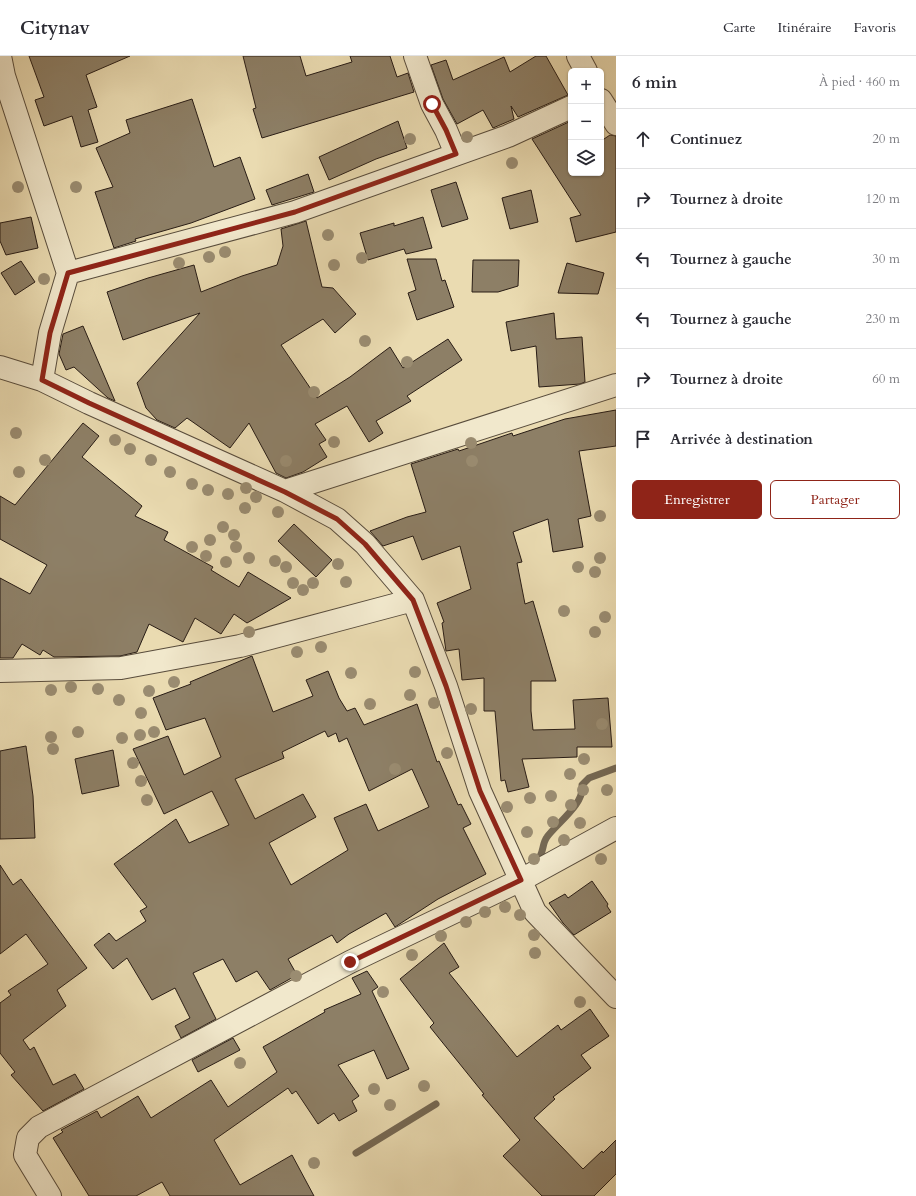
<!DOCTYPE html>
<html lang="fr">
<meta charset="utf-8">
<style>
:root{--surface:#fff;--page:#f7f7f7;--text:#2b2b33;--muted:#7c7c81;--line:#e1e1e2;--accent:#8f2418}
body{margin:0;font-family:Cardo,serif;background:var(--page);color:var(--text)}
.controls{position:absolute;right:12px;top:12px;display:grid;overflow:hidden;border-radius:6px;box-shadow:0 1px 3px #0004}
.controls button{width:36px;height:36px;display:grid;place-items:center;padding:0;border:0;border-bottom:1px solid var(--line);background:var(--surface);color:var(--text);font:20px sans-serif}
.stop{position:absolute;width:12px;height:12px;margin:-9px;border:3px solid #8f2418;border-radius:50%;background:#fff}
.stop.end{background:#8f2418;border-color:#fff;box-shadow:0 1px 4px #0008}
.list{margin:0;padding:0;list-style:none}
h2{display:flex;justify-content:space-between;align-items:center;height:52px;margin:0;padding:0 16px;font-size:17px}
h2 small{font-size:13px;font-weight:400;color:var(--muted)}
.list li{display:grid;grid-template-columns:26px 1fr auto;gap:12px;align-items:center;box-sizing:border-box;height:60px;padding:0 16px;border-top:1px solid var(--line)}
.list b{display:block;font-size:15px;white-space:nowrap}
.list em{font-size:13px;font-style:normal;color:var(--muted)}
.actions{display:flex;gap:8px;padding:12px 16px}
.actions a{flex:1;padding:9px 0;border:1px solid var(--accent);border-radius:6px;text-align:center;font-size:14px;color:var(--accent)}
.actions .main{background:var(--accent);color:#fff}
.icon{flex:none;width:22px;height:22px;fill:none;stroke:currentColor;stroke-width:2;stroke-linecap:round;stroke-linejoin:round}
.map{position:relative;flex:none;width:616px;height:1140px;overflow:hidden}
header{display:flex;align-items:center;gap:24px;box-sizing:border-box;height:56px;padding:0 20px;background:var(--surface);border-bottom:1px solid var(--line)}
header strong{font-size:19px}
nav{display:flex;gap:22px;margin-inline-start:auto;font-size:14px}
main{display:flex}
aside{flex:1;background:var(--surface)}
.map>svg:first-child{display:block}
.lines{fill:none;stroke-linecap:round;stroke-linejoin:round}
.stream{stroke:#756853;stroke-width:7}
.building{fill:#8d7f66;stroke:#281c15;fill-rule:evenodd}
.minor-casing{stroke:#584c3c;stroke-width:24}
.minor{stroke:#f1e8cc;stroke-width:22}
.tree{fill:#9a8c71}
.route{stroke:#8f2418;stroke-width:5}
</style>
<header>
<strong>Citynav</strong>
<nav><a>Carte</a><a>Itinéraire</a><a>Favoris</a></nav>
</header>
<main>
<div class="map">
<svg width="616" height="1140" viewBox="0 0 616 1140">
<rect width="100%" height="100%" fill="#eadbb1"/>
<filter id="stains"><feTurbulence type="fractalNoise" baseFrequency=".005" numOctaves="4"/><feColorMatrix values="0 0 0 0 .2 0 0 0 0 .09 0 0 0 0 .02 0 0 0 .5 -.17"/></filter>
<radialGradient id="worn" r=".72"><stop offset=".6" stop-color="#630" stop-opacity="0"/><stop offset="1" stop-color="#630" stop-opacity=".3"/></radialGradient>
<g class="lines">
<path class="stream" d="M536 806C545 797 541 789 547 781 557 767 585 748 582 729L589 722 616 712
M356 1097 436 1048"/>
</g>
<path class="building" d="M29 0H130L86 19 97 51 88 54 98 86 81 91 72 60 44 70 35 44 44 41Z
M243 0H300L306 20 352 6 350 0H390L397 21 408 17 414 36 262 82 253 53 256 52Z
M536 0H546L568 39 518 61 511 50 514 63 493 72 483 54 457 68 443 43 431 9 446 4 453 24 504 1 510 16Z
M192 43 214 111 240 101 255 143 191 167 135 183 136 185 114 192 95 136 113 131 96 92 130 77 126 64Z
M398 65 407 92 376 103 329 124 319 101Z
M571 65V117H601V85L610 79 616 80V176L576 186 570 162 581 159 532 83Z
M308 118 314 136 272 149 266 134Z
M456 126 468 163 442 171 431 134Z
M531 134 538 166 510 173 502 142Z
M31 161 38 192 6 199 0 185V167Z
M423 161 432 192 406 198 404 193 368 204 360 177 394 167V170Z
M306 165 322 231 333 232 356 258 335 277 323 263 281 289 317 342 350 321 390 291 403 312 448 283 462 304 407 340 411 345 376 365 383 377 369 386 347 350 315 368 326 384 319 388 327 401 303 416 286 422 276 417 249 367 230 392 187 362 175 372 157 364 146 352 137 327 200 257 123 284 107 236 148 222 194 209 201 236 242 220 277 209 283 190 281 173Z
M407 203H436L442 225 445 224 454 251 417 264 408 237 416 234Z
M473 204H519L518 230 498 236H472Z
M21 205 35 226 15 239 1 217Z
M567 207 604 217 598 238 558 237Z
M554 257 556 283 582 281 585 326 580 328 539 331 536 290 511 295 506 266Z
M83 270 115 345 108 342 74 311 66 314 59 298 63 278Z
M616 354V390L579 395 591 460 578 463 583 491 553 496 548 463 513 476 522 506 517 507 525 548 533 545 556 625H531V655L533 674 575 673 573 644 608 642 612 691H577V701L522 703 529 731 508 736 505 724 501 725 495 655H484V622L462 624 459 593 446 595 442 567 444 566 437 547 471 533 460 490 422 504 413 480 383 490 370 475 407 461 426 456 411 408 458 393 459 395 512 377 513 380 565 363Z
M83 367 99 380 82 401 142 450 135 460 168 476 164 484 213 511 211 514 239 531 248 516 291 542 247 567 234 558 221 578 195 562 183 586 149 568 137 596 120 600 54 601 43 594 40 599 22 588 13 602H0V522L30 538 47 509 0 483V440L15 449Z
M294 468 332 504 316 521 278 485Z
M252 600 273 656 313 640 306 624 328 615 339 642 347 655 355 652 364 669 417 648 437 706 439 705 458 749 461 748 471 768 463 772 486 818 438 843 395 871 386 857 349 878 337 887 332 879 288 903 297 919 270 934 257 915 236 926 223 903 193 917 216 963 181 982 175 970 190 962 175 932 152 944 127 902 113 913 94 889 109 877 116 885 146 865 140 855 147 851 114 808 176 763 189 787 229 769 212 735 164 758 133 693 168 680 184 719 221 701 205 662 166 674 153 642 191 628 190 626ZM325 675 328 681 336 677 339 686 347 682 369 735 412 713 429 751 378 775 366 748 334 762 348 794 291 829 269 787 316 761 303 738 255 763 235 723 284 702 282 696Z
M26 690 33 740 35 782 0 783V695Z
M113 694 119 730 82 738 75 703Z
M0 809 13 829 21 823 87 912 57 934 66 950 23 984 30 994 34 991 53 1029 75 1018 84 1033 43 1055 11 1019 15 1016 0 997V947L11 939 8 935 48 908 26 878 0 898Z
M592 825 608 848 607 850 611 856 574 879 563 867 549 847 565 838 568 842Z
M444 887 459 911 449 917 517 1001 558 969 561 974 590 953 609 980 581 999 591 1012 553 1041 555 1043 534 1062 583 1113 602 1095 603 1097 616 1084V1118L594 1140H542L503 1100 520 1084 482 1039 484 1038 430 971 434 967 400 923Z
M367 915 378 931 372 935 409 1013 387 1023 374 994 338 1009 359 1040 352 1045 357 1055 339 1065 334 1057 318 1068 296 1035 292 1038 288 1032 214 1084 240 1129 292 1099 314 1140H170L162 1126 136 1140H89L53 1082 63 1076 61 1074 97 1055 101 1062 138 1040 151 1062 211 1024 228 1051 277 1016 263 991 325 956 324 954 361 938 352 922Z
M233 982 240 994 198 1016 192 1004Z"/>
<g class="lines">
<defs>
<path id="minor" d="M0 0 4 20 68 217
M415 0 432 48 446 74 456 98
M578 0 586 15
M601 44 616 68
M0 311 42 324 50 277 68 217 295 156 508 80 571 51
M42 324 89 347 285 435 337 463 365 488 413 544 446 630 480 735 535 856 616 941
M285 435 616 329
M0 615 121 612 240 590 413 544
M50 1140 25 1099 28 1082 39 1071 350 906 521 824 616 772"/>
</defs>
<use href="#minor" class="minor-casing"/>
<use href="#minor" class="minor"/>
</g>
<g class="tree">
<circle cx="467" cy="81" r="6"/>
<circle cx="410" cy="83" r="6"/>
<circle cx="512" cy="107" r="6"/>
<circle cx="18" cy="131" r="6"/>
<circle cx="76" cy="131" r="6"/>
<circle cx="328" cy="179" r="6"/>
<circle cx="225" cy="196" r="6"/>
<circle cx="209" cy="201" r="6"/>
<circle cx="362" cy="202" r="6"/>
<circle cx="179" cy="207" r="6"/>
<circle cx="334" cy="209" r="6"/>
<circle cx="44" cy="223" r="6"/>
<circle cx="365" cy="285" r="6"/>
<circle cx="407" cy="306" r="6"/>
<circle cx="314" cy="336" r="6"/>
<circle cx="16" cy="377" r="6"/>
<circle cx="115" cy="384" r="6"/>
<circle cx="334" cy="386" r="6"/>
<circle cx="471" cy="387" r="6"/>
<circle cx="130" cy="393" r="6"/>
<circle cx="45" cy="404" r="6"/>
<circle cx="151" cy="404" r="6"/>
<circle cx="286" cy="405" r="6"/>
<circle cx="472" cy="405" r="6"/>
<circle cx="19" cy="416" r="6"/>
<circle cx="170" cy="416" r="6"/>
<circle cx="192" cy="428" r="6"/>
<circle cx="246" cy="432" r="6"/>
<circle cx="208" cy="434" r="6"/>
<circle cx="228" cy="438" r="6"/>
<circle cx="256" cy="441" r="6"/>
<circle cx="245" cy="452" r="6"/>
<circle cx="278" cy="456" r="6"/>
<circle cx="600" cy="460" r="6"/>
<circle cx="223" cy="471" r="6"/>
<circle cx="234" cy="479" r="6"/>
<circle cx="210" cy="484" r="6"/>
<circle cx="192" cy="491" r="6"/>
<circle cx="236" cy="491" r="6"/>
<circle cx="206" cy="500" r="6"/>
<circle cx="249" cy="502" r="6"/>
<circle cx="600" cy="502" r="6"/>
<circle cx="275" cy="505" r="6"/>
<circle cx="226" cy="506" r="6"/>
<circle cx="338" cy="508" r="6"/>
<circle cx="286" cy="511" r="6"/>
<circle cx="578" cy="511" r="6"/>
<circle cx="595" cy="516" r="6"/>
<circle cx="346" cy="526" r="6"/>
<circle cx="293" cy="527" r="6"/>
<circle cx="313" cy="527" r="6"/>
<circle cx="303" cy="534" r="6"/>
<circle cx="564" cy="555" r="6"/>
<circle cx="605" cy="561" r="6"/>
<circle cx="249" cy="576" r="6"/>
<circle cx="595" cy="576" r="6"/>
<circle cx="321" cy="591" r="6"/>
<circle cx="297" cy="596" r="6"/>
<circle cx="415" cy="616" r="6"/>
<circle cx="351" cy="617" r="6"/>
<circle cx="174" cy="626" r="6"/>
<circle cx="71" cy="631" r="6"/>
<circle cx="98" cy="633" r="6"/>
<circle cx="51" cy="634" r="6"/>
<circle cx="149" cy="635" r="6"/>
<circle cx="410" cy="639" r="6"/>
<circle cx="119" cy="644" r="6"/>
<circle cx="434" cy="647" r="6"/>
<circle cx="370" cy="648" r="6"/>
<circle cx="471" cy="653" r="6"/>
<circle cx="141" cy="657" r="6"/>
<circle cx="602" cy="668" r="6"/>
<circle cx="78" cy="676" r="6"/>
<circle cx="154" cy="676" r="6"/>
<circle cx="140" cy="679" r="6"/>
<circle cx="51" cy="681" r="6"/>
<circle cx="122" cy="682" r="6"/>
<circle cx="53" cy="693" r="6"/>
<circle cx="447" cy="697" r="6"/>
<circle cx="584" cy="703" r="6"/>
<circle cx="133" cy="707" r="6"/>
<circle cx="395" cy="713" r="6"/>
<circle cx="570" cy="718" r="6"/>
<circle cx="141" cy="725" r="6"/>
<circle cx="583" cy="734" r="6"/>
<circle cx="607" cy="734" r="6"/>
<circle cx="551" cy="740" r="6"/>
<circle cx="530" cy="742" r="6"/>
<circle cx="147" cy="744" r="6"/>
<circle cx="571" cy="749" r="6"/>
<circle cx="507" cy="751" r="6"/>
<circle cx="553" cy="766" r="6"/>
<circle cx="580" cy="767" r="6"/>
<circle cx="527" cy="776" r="6"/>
<circle cx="564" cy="784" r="6"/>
<circle cx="534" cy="803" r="6"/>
<circle cx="601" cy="803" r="6"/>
<circle cx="505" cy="851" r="6"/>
<circle cx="485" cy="856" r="6"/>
<circle cx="520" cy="859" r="6"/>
<circle cx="466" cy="866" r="6"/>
<circle cx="534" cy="879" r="6"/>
<circle cx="441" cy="880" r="6"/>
<circle cx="535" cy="897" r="6"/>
<circle cx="412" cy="899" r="6"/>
<circle cx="296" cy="920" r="6"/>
<circle cx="383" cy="936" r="6"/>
<circle cx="580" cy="946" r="6"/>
<circle cx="240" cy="1007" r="6"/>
<circle cx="424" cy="1030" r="6"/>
<circle cx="374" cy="1033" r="6"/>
<circle cx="390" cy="1049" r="6"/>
<circle cx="314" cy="1107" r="6"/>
</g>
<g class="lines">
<path class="route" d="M350 906 521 824 480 735 446 630 413 544 365 488 337 463 285 436 89 347 42 324 50 277 68 217 295 156 456 98 446 74 432 48"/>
</g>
<rect width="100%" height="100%" filter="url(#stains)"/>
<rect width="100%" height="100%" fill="url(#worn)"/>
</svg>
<div class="controls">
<button>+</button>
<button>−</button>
<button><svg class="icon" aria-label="layers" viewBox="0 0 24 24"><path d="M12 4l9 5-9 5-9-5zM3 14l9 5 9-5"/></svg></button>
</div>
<div class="stop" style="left:432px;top:48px"></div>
<div class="stop end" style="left:350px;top:906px"></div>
</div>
<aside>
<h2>6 min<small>À pied · 460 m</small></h2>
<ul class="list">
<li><svg class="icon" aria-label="ahead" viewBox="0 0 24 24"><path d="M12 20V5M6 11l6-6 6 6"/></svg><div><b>Continuez</b></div><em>20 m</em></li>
<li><svg class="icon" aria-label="right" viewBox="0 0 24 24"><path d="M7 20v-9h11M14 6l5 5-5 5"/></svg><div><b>Tournez à droite</b></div><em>120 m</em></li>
<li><svg class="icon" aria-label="left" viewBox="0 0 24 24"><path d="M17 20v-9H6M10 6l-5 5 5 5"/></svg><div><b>Tournez à gauche</b></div><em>30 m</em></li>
<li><svg class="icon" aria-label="left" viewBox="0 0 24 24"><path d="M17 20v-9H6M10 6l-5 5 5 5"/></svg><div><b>Tournez à gauche</b></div><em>230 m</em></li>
<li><svg class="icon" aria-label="right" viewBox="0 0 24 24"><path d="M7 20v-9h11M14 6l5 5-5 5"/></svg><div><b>Tournez à droite</b></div><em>60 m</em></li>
<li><svg class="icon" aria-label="arrive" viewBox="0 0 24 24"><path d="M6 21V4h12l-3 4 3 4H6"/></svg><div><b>Arrivée à destination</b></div></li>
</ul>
<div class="actions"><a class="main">Enregistrer</a><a>Partager</a></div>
</aside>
</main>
